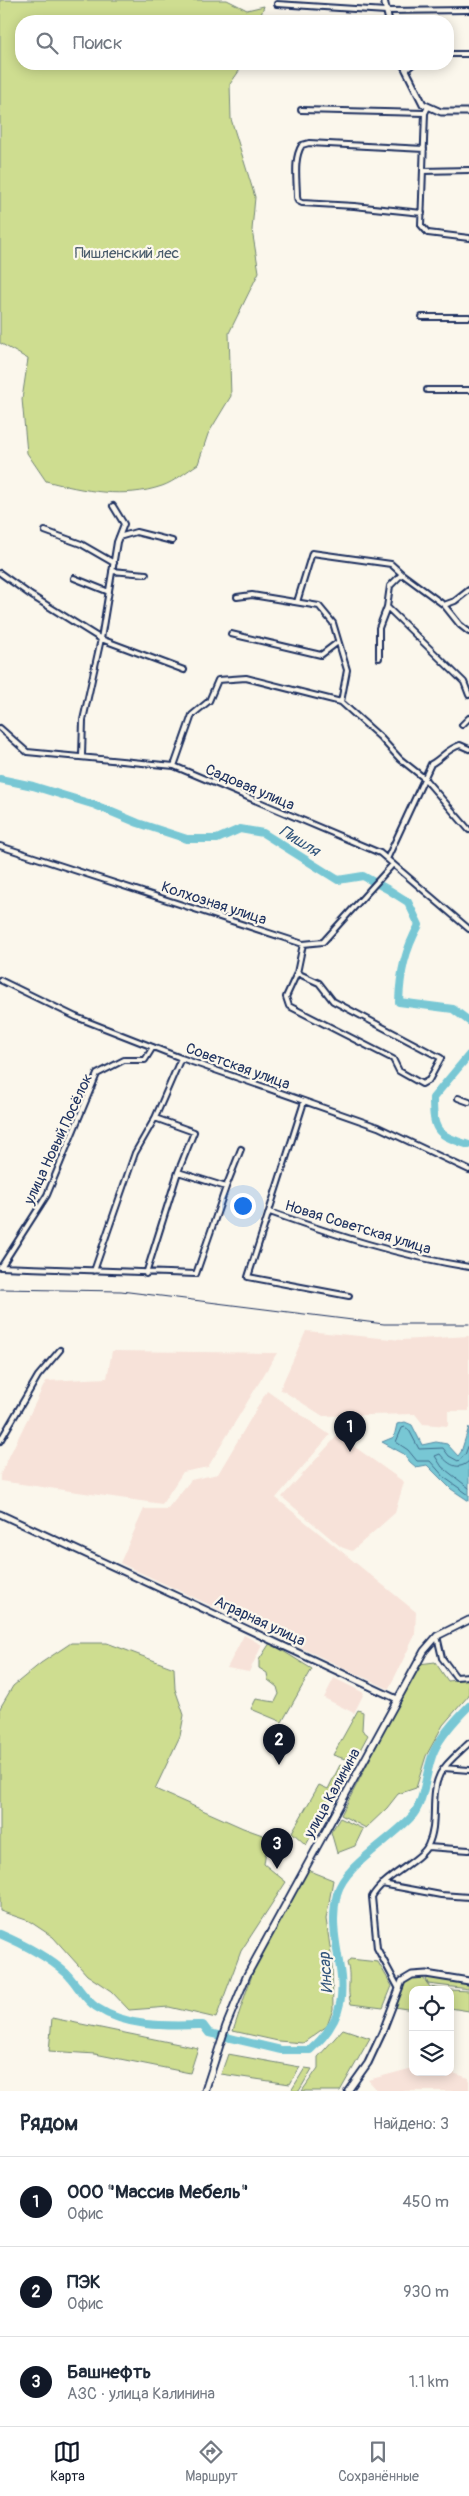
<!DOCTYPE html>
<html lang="ru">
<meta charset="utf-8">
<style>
:root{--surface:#fff;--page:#f2f2f3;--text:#1f2937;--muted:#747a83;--line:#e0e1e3;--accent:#111827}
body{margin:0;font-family:Pangolin,sans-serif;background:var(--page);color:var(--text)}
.controls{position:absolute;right:15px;bottom:15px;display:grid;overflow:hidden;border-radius:10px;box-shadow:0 2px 12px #0003}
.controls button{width:45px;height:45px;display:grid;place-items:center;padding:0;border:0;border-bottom:1px solid var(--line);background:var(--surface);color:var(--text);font:25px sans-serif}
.you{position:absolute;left:242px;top:1205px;width:18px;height:18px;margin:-12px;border:4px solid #fff;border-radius:50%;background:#1a73e8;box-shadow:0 0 0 8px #1a73e833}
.badge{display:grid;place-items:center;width:32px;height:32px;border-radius:50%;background:var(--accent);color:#fff;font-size:16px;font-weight:700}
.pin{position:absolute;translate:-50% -41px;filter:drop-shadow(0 1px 2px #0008)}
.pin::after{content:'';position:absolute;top:26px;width:18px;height:15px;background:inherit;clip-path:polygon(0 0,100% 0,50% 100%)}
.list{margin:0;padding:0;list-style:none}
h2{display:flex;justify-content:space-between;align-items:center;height:65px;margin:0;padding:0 20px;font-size:21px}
h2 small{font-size:16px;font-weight:400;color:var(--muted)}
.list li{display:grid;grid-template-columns:32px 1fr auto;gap:15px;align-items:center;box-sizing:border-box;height:90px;padding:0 20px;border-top:1px solid var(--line)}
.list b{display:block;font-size:19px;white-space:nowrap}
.list p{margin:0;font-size:16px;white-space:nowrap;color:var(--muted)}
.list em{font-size:16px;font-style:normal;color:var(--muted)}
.icon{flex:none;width:28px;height:28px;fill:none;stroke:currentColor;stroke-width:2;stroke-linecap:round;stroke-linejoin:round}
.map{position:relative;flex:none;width:469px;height:2091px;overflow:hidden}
.search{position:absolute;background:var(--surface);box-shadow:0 2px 12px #0003;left:15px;right:15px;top:15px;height:55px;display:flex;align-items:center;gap:12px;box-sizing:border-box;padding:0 18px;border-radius:20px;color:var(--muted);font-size:19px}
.sheet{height:335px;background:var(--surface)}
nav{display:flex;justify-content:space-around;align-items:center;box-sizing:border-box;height:70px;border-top:1px solid var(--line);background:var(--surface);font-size:14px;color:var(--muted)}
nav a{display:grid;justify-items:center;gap:2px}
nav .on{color:var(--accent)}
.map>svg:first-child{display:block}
.built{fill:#f7e2d9}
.green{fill:#cedd90;stroke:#748677}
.water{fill:#78c7d4;stroke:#538aa5}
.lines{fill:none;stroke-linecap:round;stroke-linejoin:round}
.shore{stroke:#406c8d;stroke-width:1}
.river{stroke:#78c7d4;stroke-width:8}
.minor-casing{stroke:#1b2f5e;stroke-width:8}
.tertiary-casing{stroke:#1b2f5e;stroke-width:9}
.secondary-casing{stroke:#1b2f5e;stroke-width:9}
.minor{stroke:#fbf7ec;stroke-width:4}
.tertiary{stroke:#fbf7ec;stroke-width:5}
.secondary{stroke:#fbf7ec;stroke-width:5.5}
.rail{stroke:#1b2f5e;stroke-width:1}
.labels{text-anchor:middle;stroke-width:4.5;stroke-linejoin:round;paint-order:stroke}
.park-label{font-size:15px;fill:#485a6a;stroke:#fbf7ec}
.street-label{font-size:15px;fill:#1b2f5e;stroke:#fbf7ec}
.water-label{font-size:16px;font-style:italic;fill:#32557c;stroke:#fbf7ec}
</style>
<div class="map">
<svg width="469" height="2091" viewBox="0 0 469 2091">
<rect width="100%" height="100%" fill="#fbf7ec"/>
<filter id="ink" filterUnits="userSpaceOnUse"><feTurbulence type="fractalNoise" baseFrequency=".02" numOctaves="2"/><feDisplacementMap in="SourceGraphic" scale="10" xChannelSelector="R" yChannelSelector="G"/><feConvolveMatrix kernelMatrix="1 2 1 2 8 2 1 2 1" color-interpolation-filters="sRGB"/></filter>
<g filter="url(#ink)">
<path class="built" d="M306 1331 402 1340 469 1336V1411H448V1426L423 1424 415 1414 323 1416 280 1389Z
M112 1351 277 1353 208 1467 183 1472 162 1504 0 1481V1475L46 1381 107 1378Z
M267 1391 330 1435 276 1498 416 1612 415 1635 389 1689 120 1563 144 1509H167L191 1480 218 1474Z
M338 1435 404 1482 395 1513 352 1551 341 1547 282 1497Z
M244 1635 262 1645 249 1672 227 1668Z
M334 1678 364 1693 354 1713 324 1698Z
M413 2068V2072H450L469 2078V2091H378L368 2080Z"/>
<path class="green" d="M0 0H227L247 10 264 6 259 21H21V64H244L230 84 231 119 255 197 252 230 259 272 229 333 231 396 208 434 198 464C187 471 174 482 162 486 124 499 84 491 46 481L27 453 22 399 28 359 0 343Z
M71 1643H107L174 1668 175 1689 184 1715 180 1736 155 1789 243 1828 268 1837 264 1864 286 1882 241 1951 216 2018 169 2007 129 2010 111 1991 87 1975 53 1937 29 1921 0 1911V1708L13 1686 41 1663Z
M270 1643 312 1669 282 1722 251 1709 256 1699 275 1702 279 1694 277 1687 268 1680 267 1673 259 1668V1660Z
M435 1662 448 1681 469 1678V1695L443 1725 426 1756 416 1788 398 1794 387 1808 366 1828 341 1815 419 1664Z
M358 1710 363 1712 362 1730 368 1735 355 1759H345L333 1755Z
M340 1765 349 1768 306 1845 292 1832 319 1785 328 1789Z
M340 1818 363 1829 355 1846 337 1853 331 1832Z
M308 1870 333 1880 326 1919 332 1961 333 2009 327 2026 303 2043 278 2041 233 2031 255 1966Z
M350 1959 378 1962 392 1986 383 2008 351 2004C346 1990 352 1977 347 1963Z
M414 1977 423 1978 430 1987 448 1990H413V2010L394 2007C398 1994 401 1983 414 1977Z
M433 1977 469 1983V1989L428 1984 426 1979Z
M450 1990 469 1991V2011L450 2008Z
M52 2018 198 2048 190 2073 95 2054 49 2051Z
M343 2029 370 2038 340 2091H302L318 2068V2057Z
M228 2054 300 2067 290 2084 221 2074Z
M305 2068 312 2069 299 2091H291Z"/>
<path class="water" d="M405 1422 412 1425 422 1445 436 1442 447 1444 458 1456 461 1452 469 1427V1501L451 1489 427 1465 416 1467 410 1462 404 1454 382 1442 394 1437 397 1424Z"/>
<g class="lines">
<path class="shore" d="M469 1444 465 1455 458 1461 449 1456 443 1448 419 1449 409 1430 405 1427 402 1428 396 1442 408 1450 417 1461H430L445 1478 469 1495
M469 1461C458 1472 448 1464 440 1454L435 1456 442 1467 469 1488"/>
<path class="river" d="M0 779 33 786 95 805 138 823 187 839H217L240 829 263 833 338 880 363 876 389 890 408 902 419 925C405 950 400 973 399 1002L453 1009 469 1021
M469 1055 433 1098C433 1132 437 1135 469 1145
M0 1934C23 1944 47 1956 66 1973 76 1983 84 1999 96 2007 128 2028 167 2026 203 2025L209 2033 281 2050H310C371 1997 322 1954 337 1894 344 1865 393 1839 413 1815 426 1798 425 1771 434 1751 442 1734 456 1719 469 1706"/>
<defs>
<path id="minor" d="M277 4 386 11 469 10
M448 54H469
M406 70 413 64
M301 110 425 113 428 107
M425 113 421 225 428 233 469 238
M423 171 469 170
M422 213 354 206 302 203 298 201 297 197C297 180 293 159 302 145L309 143 424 149
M422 317H469
M427 390H469
M45 531 81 544 114 563
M119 537 136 532 172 541
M112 571 146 574
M0 573 32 596 101 639 184 670
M402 574 444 605 460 625 469 632
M74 578 109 592
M237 597 252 595 319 606 333 623 347 670 341 702
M297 602 312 553 391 564 402 574 390 586 387 607 379 628V658
M444 605 455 601 469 590
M387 607 464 682 469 695
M231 634 321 655 338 642
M462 725 469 718
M0 728 27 752 174 766 380 853 469 929
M82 756 83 720 101 639 117 542 124 524 113 506
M174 766 192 715 209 701 218 680 246 678 341 702 380 737 400 759 424 778 469 830
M0 846 303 944 323 942 393 864
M387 859 431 764C442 758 447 749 460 745L469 749
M297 973 286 997 289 1006 393 1059 399 1071 422 1084 429 1080 441 1058 333 1001 319 983 297 973 303 944
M0 980 76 1017 181 1058 378 1127 469 1170
M458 1098 469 1102
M304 1102 248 1277 349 1296
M226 1187 241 1149
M270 1212C335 1235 400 1256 469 1267
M0 1267 196 1274 226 1187 178 1172 194 1132 155 1118
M1 1267 47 1195 97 1074 124 1060H145L153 1047
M94 1271 135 1153 155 1118 181 1058
M146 1274 178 1172
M0 1441 38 1376 60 1350
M437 1636 442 1658 456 1677 469 1676
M444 1768 469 1770
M428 1847 469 1850
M382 1884 441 1895 469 1897
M398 1987 377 1948 372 1897C382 1877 421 1861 428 1845 439 1823 429 1796 440 1774 446 1762 460 1752 469 1743"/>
<path id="tertiary" d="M384 0 389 21
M403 64 423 104 441 112H469
M0 1514 397 1699
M348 2091 368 2063 382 2033 402 1981 412 1975 426 1974 469 1981"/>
<path id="secondary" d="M205 2091 226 2026 247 1975 424 1651 437 1636 469 1620"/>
</defs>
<use href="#minor" class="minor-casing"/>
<use href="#tertiary" class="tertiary-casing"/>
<use href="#secondary" class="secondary-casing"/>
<use href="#minor" class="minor"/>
<use href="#tertiary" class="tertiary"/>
<use href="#secondary" class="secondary"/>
<path class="rail" d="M0 1289 121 1291 384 1324H469"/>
</g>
</g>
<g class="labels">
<g class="park-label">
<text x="127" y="258">Пишленский лес</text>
</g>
<g class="street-label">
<text transform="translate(250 787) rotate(23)" y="5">Садовая улица</text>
<text transform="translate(214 903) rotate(18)" y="5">Колхозная улица</text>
<text transform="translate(238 1066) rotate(20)" y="5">Советская улица</text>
<text transform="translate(58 1139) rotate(-65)" y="5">улица Новый Посёлок</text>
<text transform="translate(358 1227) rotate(17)" y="5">Новая Советская улица</text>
<text transform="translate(260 1621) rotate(25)" y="5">Аграрная улица</text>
<text transform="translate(332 1793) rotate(-61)" y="5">улица Калинина</text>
</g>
<g class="water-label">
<text transform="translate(300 840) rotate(32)" y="6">Пишля</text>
<text transform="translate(325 1973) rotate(-94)" y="6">Инсар</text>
</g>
</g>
</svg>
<div class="controls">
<button><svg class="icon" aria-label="locate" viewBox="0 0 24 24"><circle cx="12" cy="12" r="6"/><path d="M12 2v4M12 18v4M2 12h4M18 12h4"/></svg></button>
<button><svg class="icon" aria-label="layers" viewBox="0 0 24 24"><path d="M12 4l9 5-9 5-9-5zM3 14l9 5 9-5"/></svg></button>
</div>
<div class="you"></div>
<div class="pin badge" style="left:350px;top:1452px">1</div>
<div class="pin badge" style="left:279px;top:1765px">2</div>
<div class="pin badge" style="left:277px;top:1869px">3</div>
<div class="search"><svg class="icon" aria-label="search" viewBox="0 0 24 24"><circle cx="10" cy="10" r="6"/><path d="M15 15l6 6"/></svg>Поиск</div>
</div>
<section class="sheet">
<h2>Рядом<small>Найдено: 3</small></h2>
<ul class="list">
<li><span class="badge">1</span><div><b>ООО &quot;Массив Мебель&quot;</b><p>Офис</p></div><em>450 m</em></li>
<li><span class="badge">2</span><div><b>ПЭК</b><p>Офис</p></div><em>930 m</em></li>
<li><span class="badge">3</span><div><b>Башнефть</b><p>АЗС · улица Калинина</p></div><em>1.1 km</em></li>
</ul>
</section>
<nav>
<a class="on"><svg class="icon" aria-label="map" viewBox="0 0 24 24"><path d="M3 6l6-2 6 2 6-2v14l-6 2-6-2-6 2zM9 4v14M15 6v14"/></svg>Карта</a>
<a><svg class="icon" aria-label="directions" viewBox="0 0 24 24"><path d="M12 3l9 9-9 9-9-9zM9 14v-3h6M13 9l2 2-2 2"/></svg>Маршрут</a>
<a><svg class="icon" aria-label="saved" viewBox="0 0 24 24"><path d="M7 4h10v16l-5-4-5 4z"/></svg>Сохранённые</a>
</nav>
